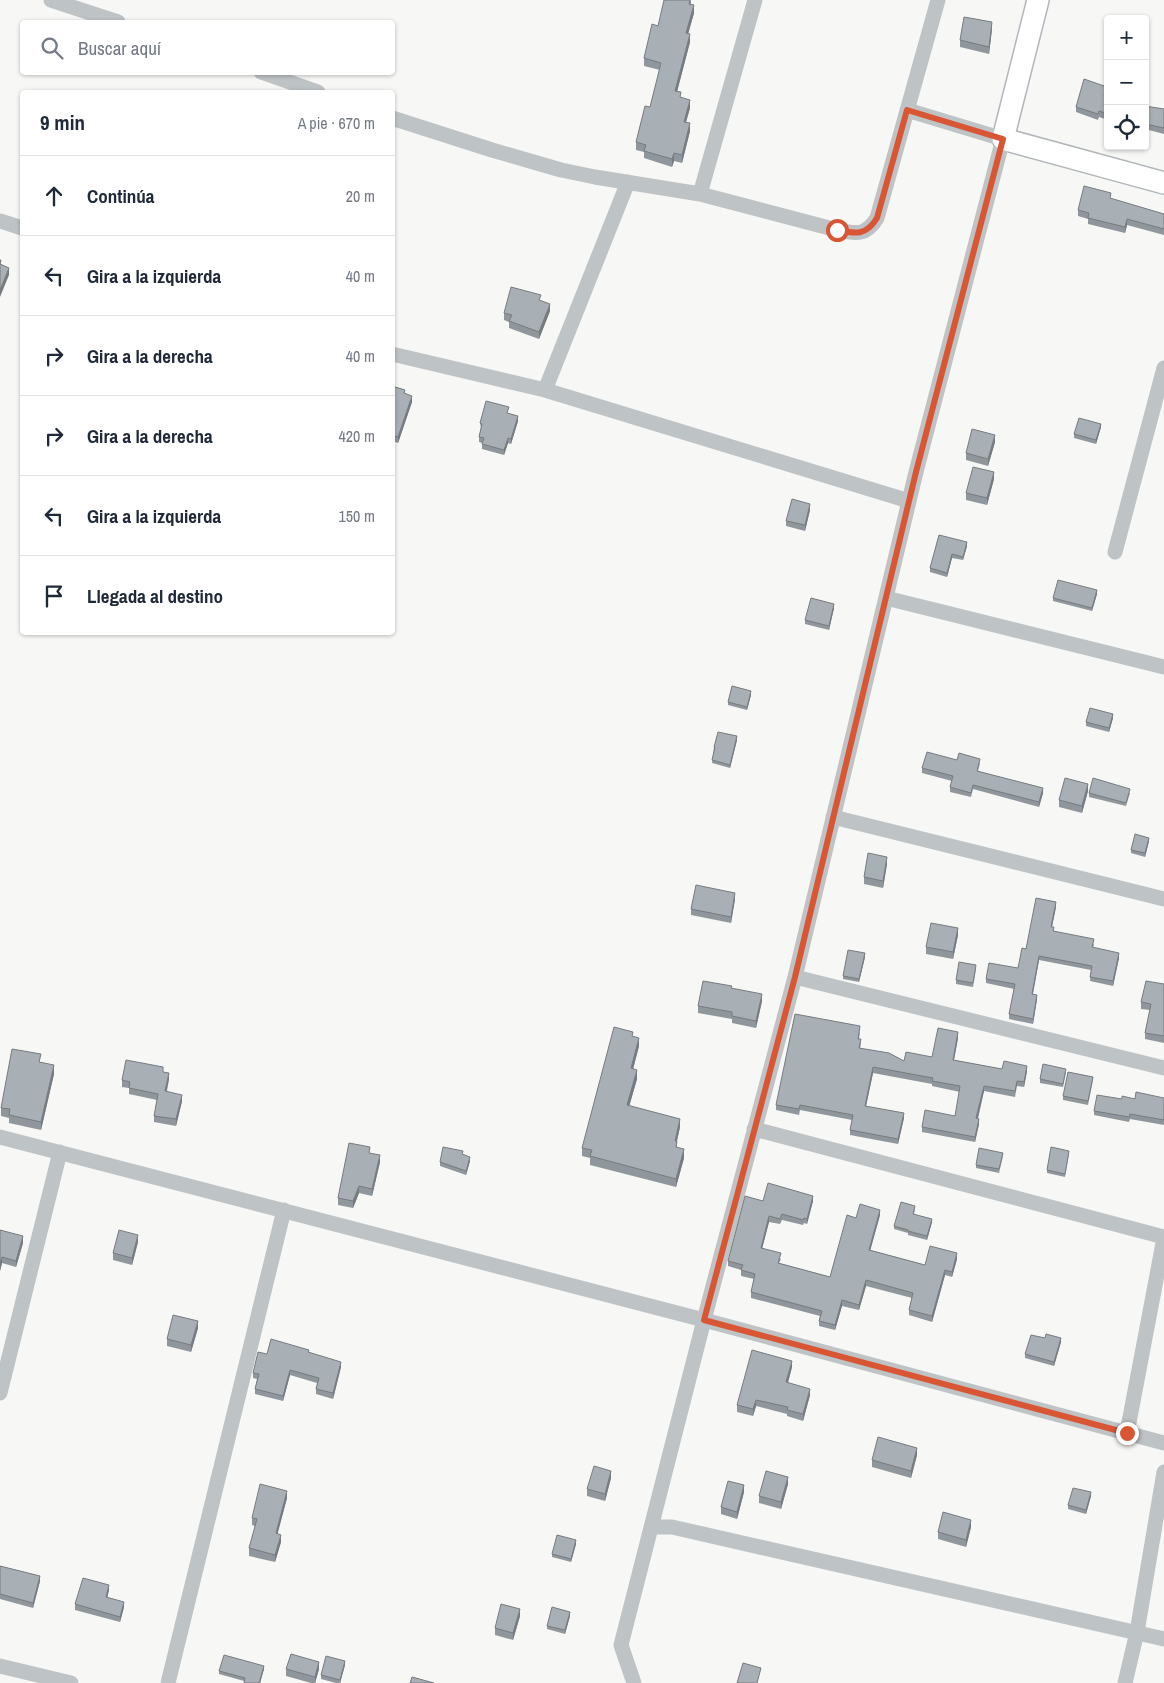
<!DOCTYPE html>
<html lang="es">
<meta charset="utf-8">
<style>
:root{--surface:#fff;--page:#f2f2f3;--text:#1f2937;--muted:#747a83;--line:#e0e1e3}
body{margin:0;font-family:"Archivo Narrow",sans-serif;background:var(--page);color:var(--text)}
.controls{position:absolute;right:15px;top:15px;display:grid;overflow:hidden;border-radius:5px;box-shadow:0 1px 4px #0004}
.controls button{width:45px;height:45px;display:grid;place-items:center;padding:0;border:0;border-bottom:1px solid var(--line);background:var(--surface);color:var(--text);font:25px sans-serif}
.stop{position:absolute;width:15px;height:15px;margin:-11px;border:4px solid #d95634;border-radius:50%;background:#fff}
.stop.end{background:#d95634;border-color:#fff;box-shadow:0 1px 5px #0008}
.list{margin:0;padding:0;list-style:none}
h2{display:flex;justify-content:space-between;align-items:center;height:65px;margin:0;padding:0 20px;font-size:21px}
h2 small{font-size:16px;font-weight:400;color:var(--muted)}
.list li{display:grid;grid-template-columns:32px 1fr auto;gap:15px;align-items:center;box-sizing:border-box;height:80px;padding:0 20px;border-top:1px solid var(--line)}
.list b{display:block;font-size:19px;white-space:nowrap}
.list em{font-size:16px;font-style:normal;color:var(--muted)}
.icon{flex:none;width:28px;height:28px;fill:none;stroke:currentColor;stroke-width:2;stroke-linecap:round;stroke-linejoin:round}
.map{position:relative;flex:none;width:1164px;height:1683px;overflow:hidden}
.search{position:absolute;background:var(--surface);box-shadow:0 1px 4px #0004;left:20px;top:20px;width:375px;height:55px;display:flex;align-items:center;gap:12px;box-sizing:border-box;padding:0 18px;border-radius:5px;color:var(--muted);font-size:19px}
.panel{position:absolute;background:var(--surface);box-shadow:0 1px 4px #0004;left:20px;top:90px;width:375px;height:545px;border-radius:5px}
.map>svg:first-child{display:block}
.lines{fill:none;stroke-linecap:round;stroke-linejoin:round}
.secondary-casing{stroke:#b1b7bb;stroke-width:24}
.street{stroke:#bec3c6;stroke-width:15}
.secondary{stroke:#fff;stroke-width:21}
.wall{fill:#90979c}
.shaded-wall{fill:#767b7f}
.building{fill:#a8b0b5;stroke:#767b7f}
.route{stroke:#d95634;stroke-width:6}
</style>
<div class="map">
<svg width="1164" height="1683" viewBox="0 0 1164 1683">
<rect width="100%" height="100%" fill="#f7f7f5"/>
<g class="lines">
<defs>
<path id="secondary" d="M1038 0 1003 139 1164 183"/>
</defs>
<use href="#secondary" class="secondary-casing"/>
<path class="street" d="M51 0 118 22
M261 72 318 92
M392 118 492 150 561 170 595 177 700 194 837 230C856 234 866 236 877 218L938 0
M700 194 755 0
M0 221 22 228
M392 354 545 390 909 501
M545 390 628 182
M1115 552 1164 368
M886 598 1164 667
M833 817 1164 899
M795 977 1164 1068
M754 1129 1164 1237
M0 1137 704 1320 1164 1443
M0 1393 60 1152
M1127 1433 1164 1238
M651 1527H672L1164 1639
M0 1666 71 1683
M168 1683 284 1210
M634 1683 621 1645 704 1320 795 977 916 472 1003 139 907 110
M1125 1683 1137 1632 1164 1472"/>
<use href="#secondary" class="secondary"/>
</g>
<path class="wall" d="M691 0V5L694 13 688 34 690 42 677 92 681 98 690 108 686 122 690 131 682 163 674 161 672 167 644 158V152L636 150V142L650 107 660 70 644 66V58L658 26Z
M992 29 989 54 960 47V40Z
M1107 92 1106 96 1108 97V120L1099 117 1098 120 1076 112V107Z
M1145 106 1164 109V134L1145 129Z
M1111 199 1164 214V235L1127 225 1125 233 1088 224V219L1078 216V210Z
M541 301 550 311 539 339 509 328V322L504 320V313Z
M392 386 405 394 412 402 398 443 392 441Z
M509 413 518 421 511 444 508 443 504 455 482 449V443L479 442V437L481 428 480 423Z
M1101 427 1096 444 1074 438V434Z
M995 442 988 466 966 460V453Z
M994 479 987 505 966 500V493Z
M810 510 805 531 786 526V521Z
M939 535 967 546 963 560 952 558 947 577 930 572V568Z
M1097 594 1092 611 1053 601V598Z
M834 608 829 630 805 624V620Z
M751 695 747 710 728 705V702Z
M1113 718 1109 732 1086 726V722Z
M737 740 730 768 712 763 714 747Z
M957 760 980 763 978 771 1043 793 1039 807 973 789 971 797 950 792V787L952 781 922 773V768Z
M1088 791 1082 813 1059 807V800Z
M1089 793H1130L1126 806 1089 797Z
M1149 841 1145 857 1131 853V850Z
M887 864 883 888 864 884V877Z
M735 899 731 923 691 915V909Z
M1056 907 1052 927 1054 931 1094 944 1093 948 1119 958 1113 986 1090 981 1091 970 1039 960 1033 994 1037 999 1033 1024 1009 1019V1014L1014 989 986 983V979L1018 968 1026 949Z
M958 935 953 959 926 954V947Z
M865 957 859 982 843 979V976Z
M976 969 973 987 956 984V980Z
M1164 984V1043L1145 1039V1033L1150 1010 1141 1009V1002Z
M762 1001 756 1028 732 1023V1019L698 1013V1006Z
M860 1032 859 1039 861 1044 860 1048 904 1061 932 1057 958 1038 954 1060 1002 1069 1027 1071 1024 1087 1017 1086 1015 1097 984 1091 978 1119 979 1124 975 1142 922 1132V1127L955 1116 960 1092 932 1086V1084L873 1073 866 1106 904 1118 898 1144 850 1135V1130L852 1120 800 1110 799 1115 776 1110V1105Z
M633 1036 639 1046 633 1069 637 1079 629 1106 680 1127 677 1141V1148L684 1158 676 1187 590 1165V1158L582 1156V1148Z
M41 1062 54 1074 41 1130 9 1123V1118L1 1116V1108Z
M163 1072 169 1079 167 1091 182 1101 176 1126 154 1122V1116L157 1100 129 1094V1088L122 1087V1080Z
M1066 1072 1063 1087 1040 1083V1079Z
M1093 1080 1088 1105 1063 1100V1096Z
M1164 1098V1125L1130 1119 1129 1122 1094 1115V1111L1122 1099Z
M370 1153 380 1162 372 1196 359 1193 353 1208 338 1205V1198Z
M1069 1154 1065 1177 1047 1173V1170Z
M463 1155 470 1161 466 1175 440 1166V1162Z
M1003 1156 999 1173 976 1168V1165Z
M763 1201H813L807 1224 804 1223 803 1225 782 1220 780 1224 769 1222 762 1248 781 1259 779 1263 830 1277 856 1218 880 1215 870 1250 925 1265 957 1259 952 1277 945 1275 932 1322 909 1315V1310L912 1298 866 1286 859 1310 842 1306 835 1330 819 1326V1321L820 1316 751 1298V1292L754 1279 741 1276V1270L728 1266V1261Z
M915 1209 914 1214 932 1222 927 1240 908 1235V1233L894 1229V1226Z
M0 1230 23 1243 16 1267 2 1263 0 1271Z
M138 1242 132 1265 113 1260V1253Z
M198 1328 191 1352 167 1346V1339Z
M1061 1342 1054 1366 1025 1358V1354Z
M309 1353 341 1367 333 1399 316 1394V1389L317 1383 290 1375 283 1401 255 1394V1389L257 1379 253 1378V1373L267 1354Z
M792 1367 788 1383 810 1395 803 1421 787 1416V1414L756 1406 753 1416 737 1412V1405Z
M917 1455 911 1478 872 1467V1460Z
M611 1478 605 1501 587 1496V1489Z
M788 1484 781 1509 759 1503V1496Z
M744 1492 737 1519 721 1514V1507Z
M1091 1496 1086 1514 1068 1509V1505Z
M287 1498 277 1534 281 1542 275 1562 249 1556V1548L255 1526 252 1525V1518Z
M971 1527 966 1547 938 1539V1532Z
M576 1544 571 1562 552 1557V1554Z
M0 1566 40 1581 33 1608 0 1599Z
M109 1590 107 1598 124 1607 120 1622 75 1610V1604Z
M520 1616 513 1640 495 1635V1628Z
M570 1616 565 1634 547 1629V1626Z
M345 1665 340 1683H336L321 1679V1675Z
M264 1669 260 1683H244V1681L219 1674V1671Z
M286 1669H319L315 1683H311L286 1676Z"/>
<path class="shaded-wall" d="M694 5V13L686 41V33Z
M992 22V29L989 54V47Z
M690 34V42L675 99V91Z
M1107 87V92L1104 102V96Z
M690 100V108L684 129V122Z
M690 123V131L682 163V155Z
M674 153V161L672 167V159Z
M1127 219V225L1125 233V227Z
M9 268V275L0 297V290Z
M550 304V311L539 339V332Z
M412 396V402L398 443V437Z
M518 416V421L511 444V439Z
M1101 424V427L1096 444V440Z
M995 435V442L988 466V459Z
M508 438V443L504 455V450Z
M994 472V479L987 505V498Z
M810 504V510L805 531V525Z
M967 542V546L963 560V557Z
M952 554V558L947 577V573Z
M1097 590V594L1092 611V608Z
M834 604V608L829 630V626Z
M751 691V695L747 710V707Z
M1113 714V718L1109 732V728Z
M737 736V740L730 768V765Z
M1088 784V791L1082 813V806Z
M1043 788V793L1039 807V802Z
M1149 838V841L1145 857V853Z
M887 857V864L883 888V881Z
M735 893V899L731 923V917Z
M1056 902V907L1051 931V927Z
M958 928V935L953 959V952Z
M865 953V957L859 982V979Z
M1119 953V958L1113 986V981Z
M1039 956V960L1032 998V994Z
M762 994V1001L756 1028V1021Z
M1037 995V999L1033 1024V1019Z
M958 1032V1038L953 1065V1060Z
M639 1038V1046L631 1077V1068Z
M54 1065V1074L41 1130V1122Z
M1027 1066V1071L1024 1087V1082Z
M873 1067V1073L865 1111V1106Z
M637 1070V1079L627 1114V1105Z
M169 1073V1079L165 1097V1091Z
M984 1086V1091L976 1124V1118Z
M182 1095V1101L176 1126V1119Z
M904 1113V1118L898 1144V1139Z
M680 1119V1127L675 1149V1141Z
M979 1119V1124L975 1142V1137Z
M684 1149V1158L676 1187V1179Z
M380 1155V1162L372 1196V1189Z
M470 1157V1161L466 1175V1171Z
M359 1186V1193L353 1208V1201Z
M813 1196V1201L807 1224V1219Z
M880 1210V1215L869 1255V1250Z
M769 1216V1222L761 1253V1248Z
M932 1219V1222L927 1240V1236Z
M138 1235V1242L132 1265V1258Z
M23 1236V1243L16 1267V1261Z
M957 1253V1259L952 1277V1272Z
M2 1257V1263L0 1271V1264Z
M945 1270V1275L932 1322V1316Z
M866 1280V1286L859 1310V1305Z
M842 1300V1306L835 1330V1325Z
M198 1321V1328L191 1352V1345Z
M1061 1338V1342L1054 1366V1362Z
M792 1361V1367L786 1389V1382Z
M341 1362V1367L333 1399V1393Z
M290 1370V1375L283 1401V1396Z
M810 1389V1395L803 1421V1414Z
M756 1400V1406L753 1416V1409Z
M917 1448V1455L911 1478V1471Z
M611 1471V1478L605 1501V1494Z
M788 1477V1484L781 1509V1502Z
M744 1485V1492L737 1519V1512Z
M287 1491V1498L276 1540V1533Z
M1091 1492V1496L1086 1514V1510Z
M971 1520V1527L966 1547V1540Z
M281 1535V1542L275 1562V1555Z
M576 1540V1544L571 1562V1559Z
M40 1576V1581L33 1608V1603Z
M109 1585V1590L106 1603V1597Z
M124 1602V1607L120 1622V1617Z
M520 1609V1616L513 1640V1633Z
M570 1612V1616L565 1634V1630Z
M345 1661V1665L340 1683V1680Z
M319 1662V1669L315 1683V1677Z
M264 1666V1669L260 1683H259Z"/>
<path class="building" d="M664 0H690L689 4 694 5 686 33 690 34 675 91 681 92 680 97 690 100 684 122 690 123 682 155 674 153 672 159 644 151 646 145 636 142 645 106 650 107 661 63 644 58 652 24 658 26Z
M964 17 992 22 989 47 960 40Z
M1084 79 1107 87 1104 96 1108 97V114L1099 111 1098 114 1076 107Z
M1145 106 1164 109V128L1145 124Z
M1084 186 1111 193 1110 198 1164 214V229L1127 219 1125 227 1088 218 1089 213 1078 210Z
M0 260H1L0 264 9 268 0 290Z
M511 287 541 295 539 300 550 304 539 332 509 321 512 315 504 313Z
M392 386 405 390 404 393 412 396 398 437 392 435Z
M486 401 509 407 507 413 518 416 511 439 508 438 504 450 482 444 484 438 479 437 482 424 480 423Z
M1079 418 1101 424 1096 440 1074 434Z
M972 429 995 435 988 459 966 453Z
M973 467 994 472 987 498 966 493Z
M792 499 810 504 805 525 786 521Z
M939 535 967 542 963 557 952 554 947 573 930 568Z
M1058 580 1097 590 1092 608 1053 598Z
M811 598 834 604 829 626 805 620Z
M732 686 751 691 747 707 728 702Z
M1090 708 1113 714 1109 728 1086 722Z
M718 732 737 736 730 765 712 760 715 747H714Z
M927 752 957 760 959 753 980 759 977 771 1043 788 1039 802 973 785 971 793 950 787 953 776 922 768Z
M1065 778 1088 784 1082 806 1059 800Z
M1093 778 1130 789 1126 803 1089 793Z
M1135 834 1149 838 1145 853 1131 850Z
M868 853 887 857 883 881 864 877Z
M696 885 735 893 731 917 691 909Z
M1036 898 1056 902 1051 927H1054L1053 931 1094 939 1092 947 1119 953 1113 981 1090 977 1092 966 1039 956 1032 994 1037 995 1033 1019 1009 1014 1015 984 986 979 989 963 1018 968 1022 948 1026 949Z
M931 923 958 928 953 952 926 947Z
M848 950 865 953 859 979 843 976Z
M959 962 976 965 973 983 956 980Z
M703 981 732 986 731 988 762 994 756 1021 732 1016V1012L698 1006Z
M1146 981 1164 984V1036L1145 1033 1151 1004 1141 1002Z
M795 1014 860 1026 858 1039H861L859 1048 889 1053 904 1061 906 1052 932 1057 938 1028 958 1032 953 1060 1002 1069 1004 1061 1027 1066 1024 1082 1017 1081 1015 1091 984 1086 976 1118 979 1119 975 1137 922 1127 925 1110 955 1116 960 1086 932 1081 933 1078 873 1067 865 1106 904 1113 898 1139 850 1130 853 1115 800 1105 799 1109 776 1105Z
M614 1027 633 1032 632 1036 639 1038 631 1068 637 1070 627 1105 680 1119 675 1141H677L676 1147 684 1149 676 1179 590 1156 592 1150 582 1148Z
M12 1049 41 1054 39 1062 54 1065 41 1122 9 1115 10 1109 1 1108Z
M126 1060 163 1067V1072L169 1073 165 1091 182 1095 176 1119 154 1116 158 1094 129 1088 130 1082 122 1080Z
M1043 1064 1066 1069 1063 1084 1040 1079Z
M1068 1072 1093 1077 1088 1101 1063 1096Z
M1136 1092 1164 1098V1120L1130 1114 1129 1117 1094 1111 1097 1095 1122 1099V1096L1135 1099Z
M349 1143 370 1147 369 1153 380 1155 372 1189 359 1186 353 1201 338 1198Z
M443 1147 463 1151 462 1154 470 1157 466 1171 440 1162Z
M1051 1147 1069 1151 1065 1174 1047 1170Z
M979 1148 1003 1153 999 1169 976 1165Z
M768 1183 813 1196 807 1219 804 1218 803 1220 782 1214 780 1219 769 1216 761 1248 781 1253 778 1263 830 1277 847 1215 856 1218 860 1204 880 1210 869 1250 925 1265 930 1246 957 1253 952 1272 945 1270 932 1316 909 1310 913 1293 866 1280 859 1305 842 1300 835 1325 819 1321 822 1311 751 1292 755 1274 741 1270 743 1265 728 1261 745 1196 763 1201Z
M901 1202 915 1206 913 1214 932 1219 927 1236 908 1231V1230L894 1226Z
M0 1230 23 1236 16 1261 2 1257 0 1264Z
M119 1230 138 1235 132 1258 113 1253Z
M173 1315 198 1321 191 1345 167 1339Z
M1046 1334 1061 1338 1054 1362 1025 1354 1031 1335 1045 1338Z
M271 1339 309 1350 308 1352 341 1362 333 1393 316 1389 319 1378 290 1370 283 1396 255 1389 259 1374 253 1373 258 1352 267 1354Z
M752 1350 792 1361 786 1382 810 1389 803 1414 787 1410 788 1407 756 1400 753 1409 737 1405Z
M878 1437 917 1448 911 1471 872 1460Z
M594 1466 611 1471 605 1494 587 1489Z
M766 1471 788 1477 781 1502 759 1496Z
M728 1481 744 1485 737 1512 721 1507Z
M260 1484 287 1491 276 1533 281 1535 275 1555 249 1548 257 1519 252 1518Z
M1073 1488 1091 1492 1086 1510 1068 1505Z
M943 1512 971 1520 966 1540 938 1532Z
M557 1535 576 1540 571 1559 552 1554Z
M0 1566 40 1576 33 1603 0 1594Z
M83 1578 109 1585 106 1597 124 1602 120 1617 75 1604Z
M501 1604 520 1609 513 1633 495 1628Z
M552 1607 570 1612 565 1630 547 1626Z
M291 1654 319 1662 315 1677 286 1669Z
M224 1655 264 1666 259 1683H244L245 1678 219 1671Z
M326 1656 345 1661 340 1680 321 1675Z
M743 1663 761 1668 757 1683H737Z
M412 1677 434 1683H410Z"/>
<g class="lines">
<path class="route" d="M837 230C856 234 866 236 877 218L907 110 1003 139 916 472 795 977 704 1320 1127 1433"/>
</g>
</svg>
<div class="controls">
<button>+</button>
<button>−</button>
<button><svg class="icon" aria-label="locate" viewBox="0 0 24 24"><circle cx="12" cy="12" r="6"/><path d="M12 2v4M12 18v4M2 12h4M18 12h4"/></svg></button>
</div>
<div class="stop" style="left:837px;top:230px"></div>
<div class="stop end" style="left:1127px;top:1433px"></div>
<div class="search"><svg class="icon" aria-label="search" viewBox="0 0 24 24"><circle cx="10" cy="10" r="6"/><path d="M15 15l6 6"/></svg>Buscar aquí</div>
<section class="panel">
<h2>9 min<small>A pie · 670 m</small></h2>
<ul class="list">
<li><svg class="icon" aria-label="ahead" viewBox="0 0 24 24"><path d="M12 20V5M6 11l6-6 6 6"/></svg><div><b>Continúa</b></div><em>20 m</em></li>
<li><svg class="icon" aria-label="left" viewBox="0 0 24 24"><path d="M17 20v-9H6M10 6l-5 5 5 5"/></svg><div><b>Gira a la izquierda</b></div><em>40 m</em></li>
<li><svg class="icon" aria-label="right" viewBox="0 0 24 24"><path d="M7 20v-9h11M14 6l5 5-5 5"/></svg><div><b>Gira a la derecha</b></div><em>40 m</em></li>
<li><svg class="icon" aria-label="right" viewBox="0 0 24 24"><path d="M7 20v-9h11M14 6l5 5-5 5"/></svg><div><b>Gira a la derecha</b></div><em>420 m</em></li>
<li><svg class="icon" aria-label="left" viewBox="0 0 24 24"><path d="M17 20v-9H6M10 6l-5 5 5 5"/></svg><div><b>Gira a la izquierda</b></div><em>150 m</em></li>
<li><svg class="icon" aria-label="arrive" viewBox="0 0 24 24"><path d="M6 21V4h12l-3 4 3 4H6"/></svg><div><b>Llegada al destino</b></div></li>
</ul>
</section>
</div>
